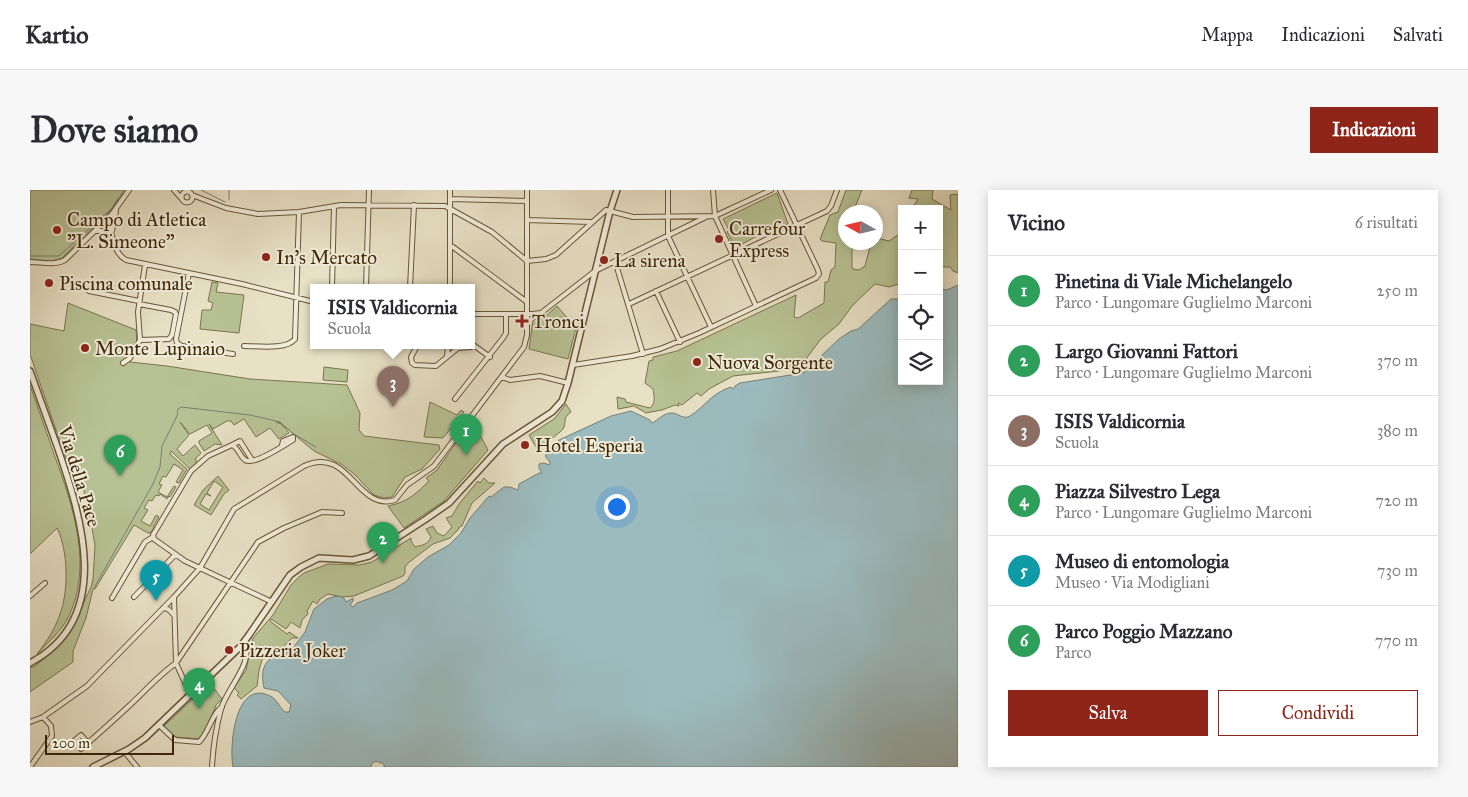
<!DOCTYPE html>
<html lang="it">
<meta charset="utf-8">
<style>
:root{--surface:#fff;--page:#f7f7f7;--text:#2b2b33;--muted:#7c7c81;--line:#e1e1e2;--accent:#8f2418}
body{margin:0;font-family:"IM FELL Great Primer",serif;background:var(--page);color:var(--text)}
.controls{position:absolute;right:15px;top:15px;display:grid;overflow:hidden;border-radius:0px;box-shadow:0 2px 12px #0003}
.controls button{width:45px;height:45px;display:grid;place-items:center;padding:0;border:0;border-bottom:1px solid var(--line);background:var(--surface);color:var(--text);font:25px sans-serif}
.compass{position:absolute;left:808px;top:15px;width:45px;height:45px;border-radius:50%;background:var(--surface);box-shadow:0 2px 12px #0003;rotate:278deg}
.scale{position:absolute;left:15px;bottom:12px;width:129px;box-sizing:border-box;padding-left:5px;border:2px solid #3f2707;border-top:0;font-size:14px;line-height:18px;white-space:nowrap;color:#3f2707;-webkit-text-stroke:4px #f0ecda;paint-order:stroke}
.you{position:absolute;left:586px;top:316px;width:18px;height:18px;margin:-12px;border:4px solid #fff;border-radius:50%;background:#1a73e8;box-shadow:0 0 0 8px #1a73e833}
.badge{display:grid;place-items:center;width:32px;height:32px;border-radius:50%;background:var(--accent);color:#fff;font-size:16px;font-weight:700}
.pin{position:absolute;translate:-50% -41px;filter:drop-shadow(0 1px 2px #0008)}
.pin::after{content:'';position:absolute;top:26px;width:18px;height:15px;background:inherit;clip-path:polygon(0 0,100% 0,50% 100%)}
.popup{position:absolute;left:280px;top:94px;width:165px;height:65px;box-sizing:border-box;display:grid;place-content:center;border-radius:0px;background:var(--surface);filter:drop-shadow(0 1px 4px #0005);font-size:16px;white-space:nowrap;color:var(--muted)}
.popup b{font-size:19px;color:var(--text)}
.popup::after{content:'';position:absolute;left:50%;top:100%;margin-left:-10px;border:10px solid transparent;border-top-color:var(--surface)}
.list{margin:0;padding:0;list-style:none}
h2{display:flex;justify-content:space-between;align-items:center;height:65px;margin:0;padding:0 20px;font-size:21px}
h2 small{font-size:16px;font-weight:400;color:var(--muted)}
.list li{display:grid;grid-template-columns:32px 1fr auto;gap:15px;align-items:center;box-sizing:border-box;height:70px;padding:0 20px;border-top:1px solid var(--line)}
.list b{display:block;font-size:19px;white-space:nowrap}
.list p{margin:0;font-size:16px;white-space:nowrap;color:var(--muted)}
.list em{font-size:16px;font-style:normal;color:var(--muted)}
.actions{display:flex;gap:10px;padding:15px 20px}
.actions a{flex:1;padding:11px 0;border:1px solid var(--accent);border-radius:0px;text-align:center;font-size:18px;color:var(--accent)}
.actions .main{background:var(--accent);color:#fff}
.icon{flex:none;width:28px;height:28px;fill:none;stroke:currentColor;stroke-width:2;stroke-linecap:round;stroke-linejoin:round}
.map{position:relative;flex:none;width:928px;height:577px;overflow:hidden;border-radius:0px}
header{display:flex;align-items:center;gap:30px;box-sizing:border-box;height:70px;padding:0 25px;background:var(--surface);border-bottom:1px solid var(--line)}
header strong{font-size:24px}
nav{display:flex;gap:28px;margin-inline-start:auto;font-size:18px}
.intro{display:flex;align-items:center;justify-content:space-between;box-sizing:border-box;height:120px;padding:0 30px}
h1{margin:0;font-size:35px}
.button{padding:12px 22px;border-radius:0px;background:var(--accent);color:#fff;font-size:18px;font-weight:700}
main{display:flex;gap:30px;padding:0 30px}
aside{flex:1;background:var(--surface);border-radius:0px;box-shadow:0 2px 12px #0003}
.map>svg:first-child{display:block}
.green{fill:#b7c294;stroke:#7b744e;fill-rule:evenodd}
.water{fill:#9cbbbf;stroke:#778075}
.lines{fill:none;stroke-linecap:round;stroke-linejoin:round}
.stream{stroke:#778075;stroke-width:1}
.minor-casing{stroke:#695637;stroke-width:6}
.tertiary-casing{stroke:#695637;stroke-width:8}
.minor{stroke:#f0ecda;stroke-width:4}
.tertiary{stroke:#f0ecda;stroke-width:5}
.poi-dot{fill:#8f2418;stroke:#f0ecda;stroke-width:2}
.labels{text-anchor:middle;stroke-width:4;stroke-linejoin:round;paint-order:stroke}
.poi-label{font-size:19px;fill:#3f2707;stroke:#f0ecda;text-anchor:start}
.street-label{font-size:19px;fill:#3f2707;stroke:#f0ecda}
</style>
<header>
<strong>Kartio</strong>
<nav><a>Mappa</a><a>Indicazioni</a><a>Salvati</a></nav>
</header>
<div class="intro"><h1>Dove siamo</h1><a class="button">Indicazioni</a></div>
<main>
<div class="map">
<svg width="928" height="577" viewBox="0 0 928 577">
<rect width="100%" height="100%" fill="#e8e1c6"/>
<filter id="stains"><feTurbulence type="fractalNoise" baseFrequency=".004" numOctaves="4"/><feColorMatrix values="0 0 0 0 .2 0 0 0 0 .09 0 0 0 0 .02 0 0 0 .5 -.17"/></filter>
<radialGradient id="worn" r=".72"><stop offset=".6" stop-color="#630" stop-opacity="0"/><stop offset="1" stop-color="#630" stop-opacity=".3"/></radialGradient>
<path class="green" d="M0 0H94L82 19 32 68 21 71 0 69Z
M816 0H832L823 22H816V52L828 53 822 60V77L823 79 829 80 835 76 841 53 846 52V50L851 49 859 51 872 42V93L859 97 845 94 822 116 809 134 791 149 776 169 749 181 703 186 679 199 671 206 667 203 652 215 648 213 649 216 645 215 632 220 616 223 604 216 588 219 587 207 595 209 596 212 620 218C626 213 624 206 623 199L615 193 619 171 623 170V167L647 161 766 105 764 127 768 128 794 113 795 92H798L801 80 805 77 806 53 792 51 790 49 800 25 808 22 809 19Z
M882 0H903L902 9 921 20 920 5 928 4V83L923 81 920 77H909V19H882L888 9 879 8Z
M747 3 758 34 738 43 736 41 705 58 697 42 699 40 693 29Z
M182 92 188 93 186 102 214 105 209 143 170 139 172 120H181L183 113 178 111Z
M38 113 106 140 107 153 100 172 137 176 220 189 317 195 330 223 329 240 334 246 409 255 410 259 392 279 375 287 362 307 354 308 344 305 324 284 311 274 284 261 249 232H246L251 234 259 243 249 249 240 238 226 247 214 229 204 235 201 231H197L183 239 179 234 192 255 185 254 174 261 169 253V251L182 243 177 235 160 244 150 232 159 245 147 259 153 266 165 255 171 263 166 268V273L160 279 141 261 140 264 157 279 149 293 146 292 153 280 144 274 136 287 133 286 129 294 132 295 128 302 137 307 144 296 146 297 140 307 139 306 137 309 130 304 129 306 126 305 122 311 119 310 114 318 118 320 111 331 120 336 126 325 129 327 124 335V338L120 343H118L104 335 65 399H63L56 428 43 461V472L0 502V478L5 476 26 459 39 444 61 397 63 389 65 355 59 322 52 293 36 269 0 164V134L34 141Z
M527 116 546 138 538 169 499 159 503 130 516 126Z
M294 177 318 180 317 192 293 190Z
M0 195C8 219 17 243 25 267 43 316 63 375 39 426 32 441 18 452 7 464 17 451 25 439 30 424 39 400 38 360 27 338L0 364Z
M400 212 427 225 431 220 434 222 413 248 394 247Z
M536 214 541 222C532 228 537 233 533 239 530 243 512 256 506 257L499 245 524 229Z
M438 236 450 245 458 260 414 311 374 338 358 316C377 312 385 305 399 291L396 288 407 280Z
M188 286 199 300 194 304 181 325 164 315 173 300ZM184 291 193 297 179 320 170 314 176 304 181 306 177 303Z
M454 288 459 293H465L442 313 432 336 429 337 428 340 420 348 403 354 378 373 375 377V383L373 386 324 406 313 407 298 404 290 409 287 414 283 411 277 421 278 424 272 430 270 438 261 432 256 439 241 429 240 431 257 444 259 442 268 448H262L252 458 238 464 232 470 229 480 227 496 211 509 207 505 209 503 204 498 216 480 223 448 243 425 261 395 269 387 274 383 298 374 329 375 342 372 381 348V351L385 357C392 355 398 355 401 347L396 339 403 336 407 343 414 346 422 337 416 328 422 326 429 314 448 291 450 293Z
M180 493 192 509 186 515 179 535 170 549 145 547 134 536Z"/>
<path class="water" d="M928 95V577H354V574L346 571 342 573 341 577H203C199 556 205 486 242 507 247 510 250 518 255 522H259L261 515 248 501 234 498C231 481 232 473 248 463L258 468H265L250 463 257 462 263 458 275 442 284 419 297 409 306 406 313 407 316 412 323 408V411L320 415 323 417 327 413 362 400 377 391 384 379 398 367 419 355 431 343 440 328 459 306 461 307 474 297H480L488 300 489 294 509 283H512L509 278V274L513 273 520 275V272L515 266 529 250 581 226 601 221 620 230 622 233C628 230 633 223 642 223 648 223 653 230 660 226 676 216 680 204 701 197L703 199 705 196 710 193 773 183 809 149 821 141 828 139 861 109H872V191H909V99L917 100Z"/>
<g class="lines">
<path class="stream" d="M171 0 195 12
M91 5 94 0
M199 10V0
M0 66H29L82 18 88 8
M64 398 123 294 130 277 132 256 147 226 148 219 151 217 220 225 250 232 262 243 286 257"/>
<defs>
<path id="minor" d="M144 0 151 8
M638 0V46L681 137
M683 0 685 26 726 116
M151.5 7a5.5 5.5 0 1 1 11 0a5.5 5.5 0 1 1-11 0Z
M162 5 196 18 228 24 269 22 311 15 415 16 462 42 497 71 516 69 526 65 576 20 603 27 685 26 741 0
M420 9 497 11
M497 30 561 32
M74 33C86 40 80 61 96 70L212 94 284 112
M65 41H73L81 46
M82 41 86 21
M420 57H423L497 112
M585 71 613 164
M0 72C11 72 25 76 35 70L82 24 99 0
M159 83 146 149 147 153 152 156 203 164
M302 98 304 16
M336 98 339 0
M380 98 384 15
M420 98V0
M59 101 109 111
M626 101 650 152
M109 114 141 120 145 122 146 124 142 145 139 149 110 150
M599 114 797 21 801 16 807 0
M442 124H502L511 123 565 81 676 27
M442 154 460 167
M214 156C227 156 257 160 265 149L269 22
M387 156 381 167 382 173 385 175 406 176 428 158 441 157 442 145
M363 159 364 156
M417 166 418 156
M93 173 100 168 110 150 108 122 115 75
M543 175 602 166 630 159 669 143 786 88 789 84 788 80 750 0
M472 187 480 190 510 186 538 193
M425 209 473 148 476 143V124
M202 255 210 251 222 270
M0 406 15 393
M104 407 145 365
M144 407 146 473 160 504
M82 408 115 352 123 347
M242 412 155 371 124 349 123 345 161 281 178 266 202 255C209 258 209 266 215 270 224 276 254 255 263 250V247L253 251 252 255
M133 418 138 419 144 425
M0 532 13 527 57 496 144 407 170 378 204 319 274 276C320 255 326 322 365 310L377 295 404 276 494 157 497 145V0
M129 535 145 550 169 552C179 543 182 523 192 517
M58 553 51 545 44 551 51 559C67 545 84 530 100 515 115 501 129 485 146 473L228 352 254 338 292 322 312 323
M94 561 107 577
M0 577 22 546 21 536 13 527
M182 577C183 557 186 538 191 519 197 498 224 473 215 451"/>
<path id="tertiary" d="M0 181C9 206 18 231 27 256 51 326 85 428 0 473
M63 577 99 559 115 548 210 457 219 445 260 385 271 377 289 368 323 370 339 366 396 329 419 313 473 254 522 222 532 211 538 193 580 21 587 0"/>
</defs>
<use href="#minor" class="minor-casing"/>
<use href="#tertiary" class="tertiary-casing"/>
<use href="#minor" class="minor"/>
<use href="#tertiary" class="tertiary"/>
</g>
<g class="poi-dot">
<circle cx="27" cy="40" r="5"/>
<circle cx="689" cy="49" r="5"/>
<circle cx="236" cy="67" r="5"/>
<circle cx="574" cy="70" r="5"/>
<circle cx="19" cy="93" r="5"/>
<path d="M489.5 123.5h5v5h5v5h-5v5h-5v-5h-5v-5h5z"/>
<circle cx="55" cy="158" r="5"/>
<circle cx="667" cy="172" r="5"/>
<circle cx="495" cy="255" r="5"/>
<circle cx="199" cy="460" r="5"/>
</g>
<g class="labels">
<g class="poi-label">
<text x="37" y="36">Campo di Atletica<tspan x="37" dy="22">"L. Simeone"</tspan></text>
<text x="699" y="45">Carrefour<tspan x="699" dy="22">Express</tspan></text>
<text x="246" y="74">In's Mercato</text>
<text x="584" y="77">La sirena</text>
<text x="29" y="100">Piscina comunale</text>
<text x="502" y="138">Tronci</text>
<text x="65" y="165">Monte Lupinaio</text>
<text x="677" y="179">Nuova Sorgente</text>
<text x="505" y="262">Hotel Esperia</text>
<text x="209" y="467">Pizzeria Joker</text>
</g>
<g class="street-label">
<text transform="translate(50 286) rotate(73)" y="7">Via della Pace</text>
</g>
</g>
<rect width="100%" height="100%" filter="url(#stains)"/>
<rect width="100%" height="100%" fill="url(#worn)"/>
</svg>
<div class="controls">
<button>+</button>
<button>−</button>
<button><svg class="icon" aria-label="locate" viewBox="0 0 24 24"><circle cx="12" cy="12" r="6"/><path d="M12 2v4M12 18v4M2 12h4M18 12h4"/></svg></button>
<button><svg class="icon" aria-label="layers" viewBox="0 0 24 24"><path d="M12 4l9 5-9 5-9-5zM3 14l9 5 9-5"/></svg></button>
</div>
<svg class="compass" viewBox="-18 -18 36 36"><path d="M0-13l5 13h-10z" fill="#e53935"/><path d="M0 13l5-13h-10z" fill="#7c7c81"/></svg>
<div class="scale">200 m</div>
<div class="you"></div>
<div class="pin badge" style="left:436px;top:265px;background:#2e9e5b">1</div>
<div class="pin badge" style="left:353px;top:373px;background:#2e9e5b">2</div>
<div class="pin badge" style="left:363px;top:217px;background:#8d6e63">3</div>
<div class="popup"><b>ISIS Valdicornia</b>Scuola</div>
<div class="pin badge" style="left:169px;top:519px;background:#2e9e5b">4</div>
<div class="pin badge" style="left:126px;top:411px;background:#0f9aa8">5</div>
<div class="pin badge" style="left:90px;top:286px;background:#2e9e5b">6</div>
</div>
<aside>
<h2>Vicino<small>6 risultati</small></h2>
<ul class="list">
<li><span class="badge" style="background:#2e9e5b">1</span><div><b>Pinetina di Viale Michelangelo</b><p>Parco · Lungomare Guglielmo Marconi</p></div><em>250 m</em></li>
<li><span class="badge" style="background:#2e9e5b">2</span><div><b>Largo Giovanni Fattori</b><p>Parco · Lungomare Guglielmo Marconi</p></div><em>370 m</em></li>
<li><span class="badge" style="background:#8d6e63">3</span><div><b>ISIS Valdicornia</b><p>Scuola</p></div><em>380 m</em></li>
<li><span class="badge" style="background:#2e9e5b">4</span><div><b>Piazza Silvestro Lega</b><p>Parco · Lungomare Guglielmo Marconi</p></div><em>720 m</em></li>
<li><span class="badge" style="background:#0f9aa8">5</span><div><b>Museo di entomologia</b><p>Museo · Via Modigliani</p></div><em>730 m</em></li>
<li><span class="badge" style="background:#2e9e5b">6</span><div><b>Parco Poggio Mazzano</b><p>Parco</p></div><em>770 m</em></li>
</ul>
<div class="actions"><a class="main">Salva</a><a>Condividi</a></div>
</aside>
</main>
